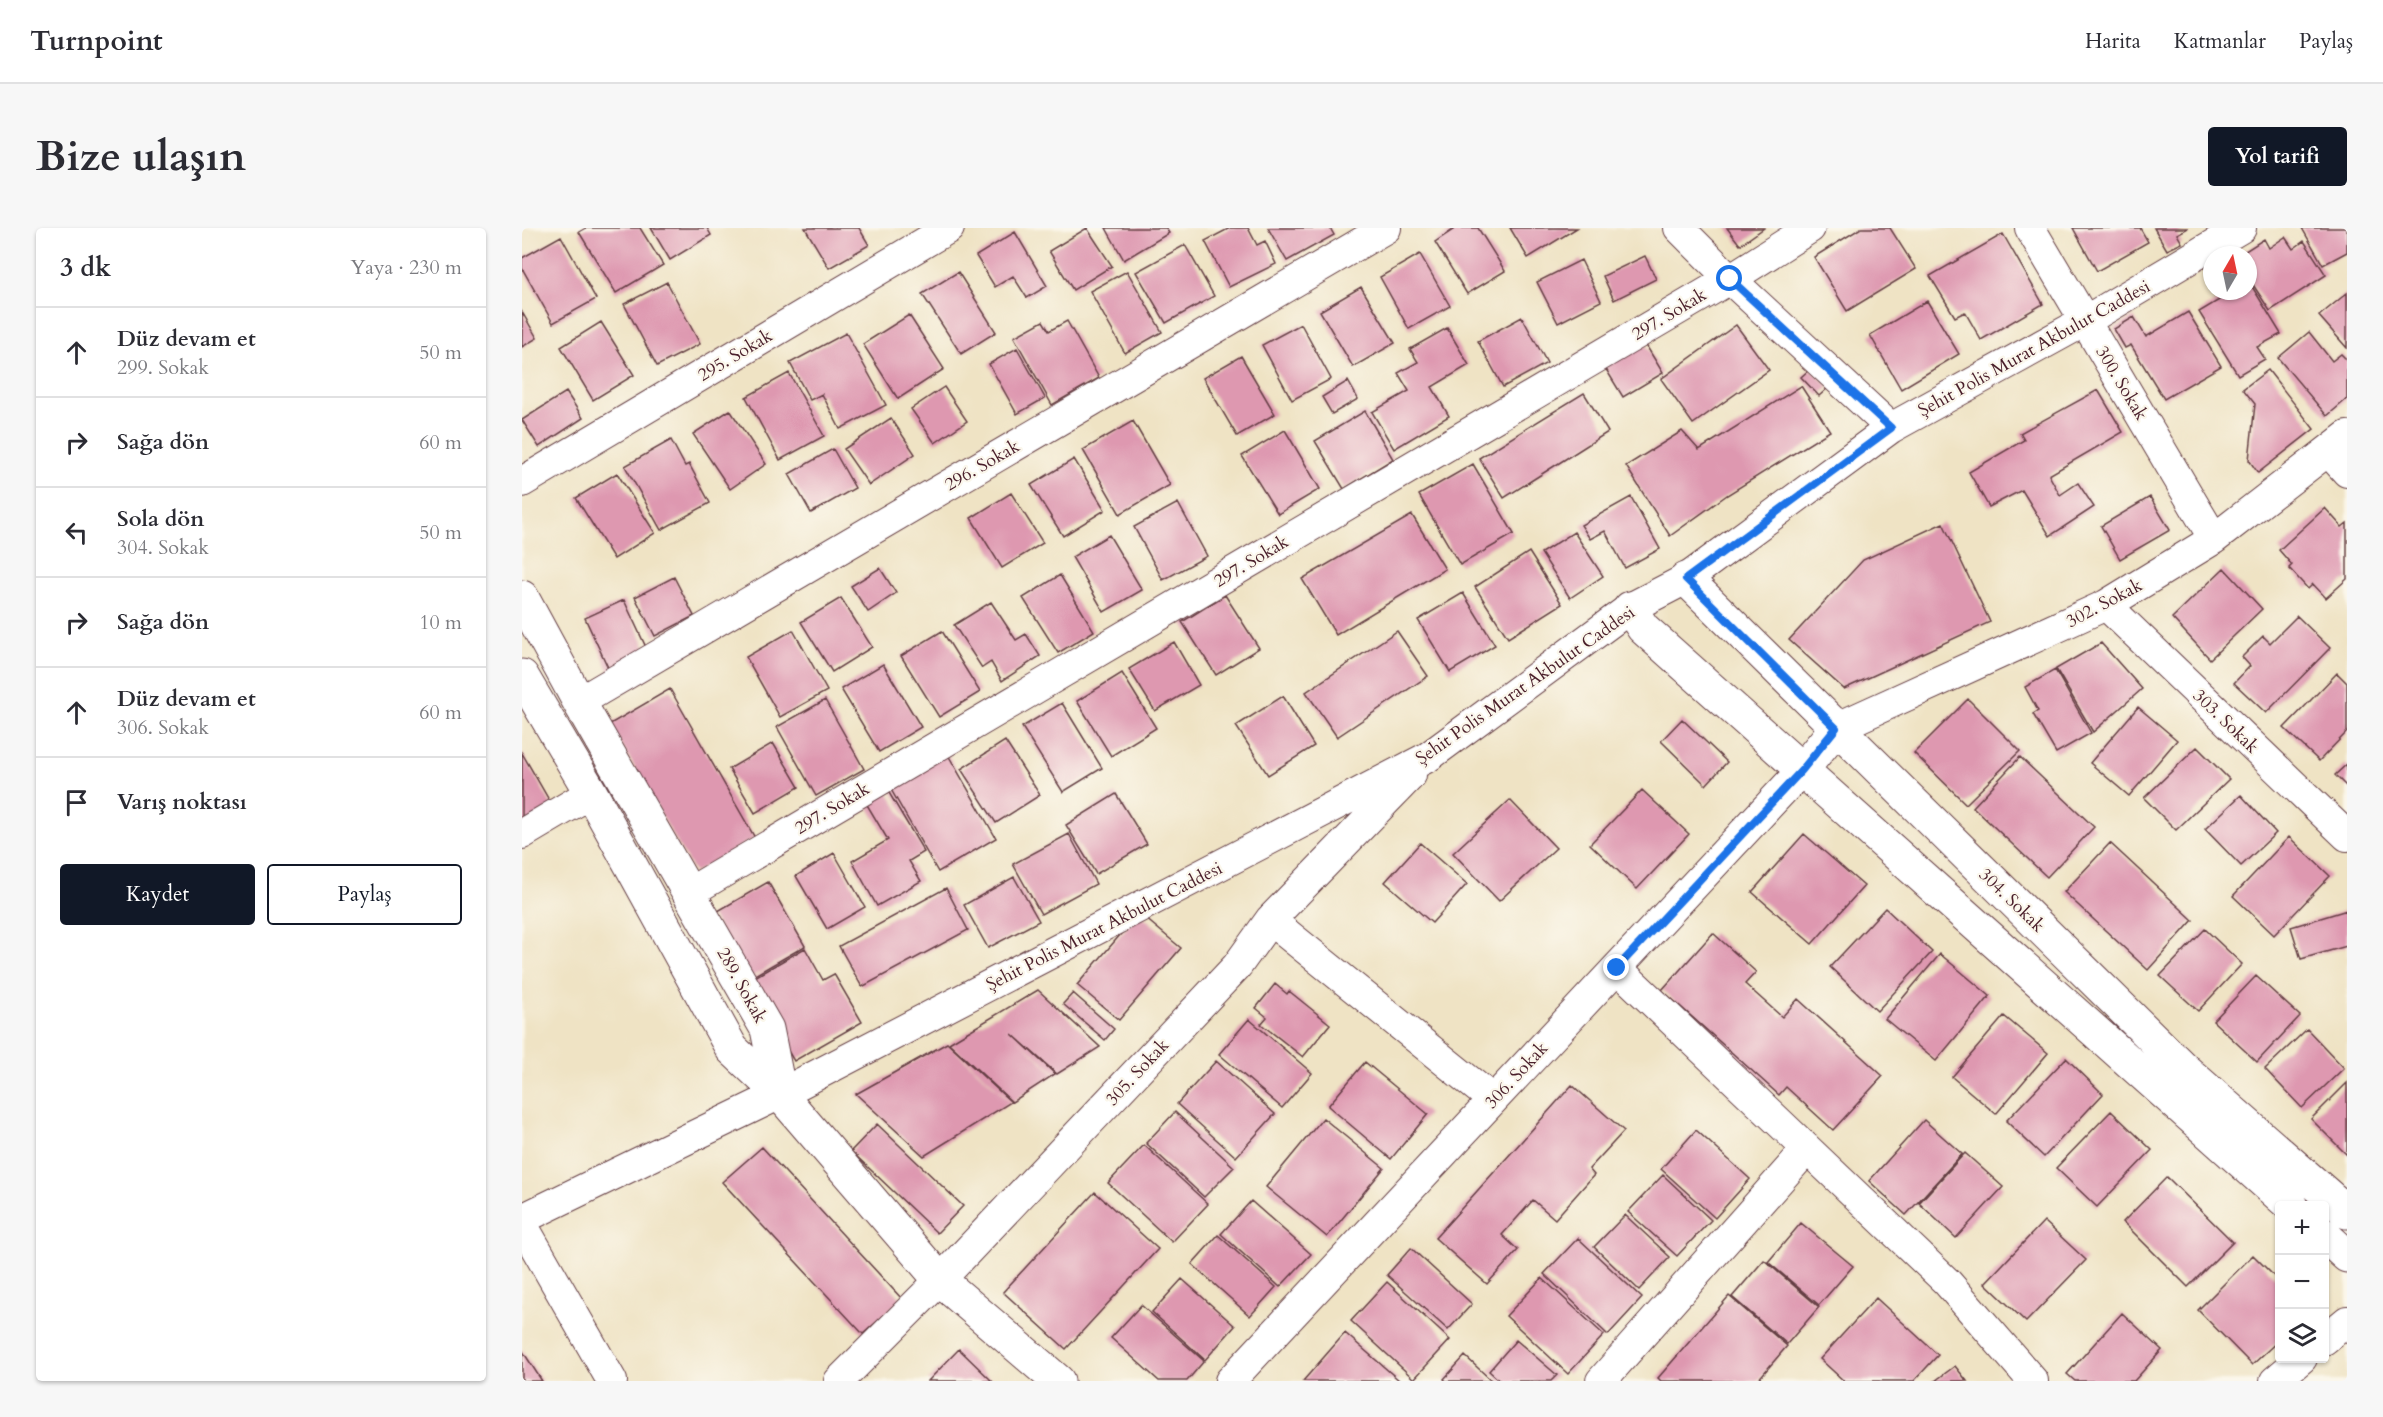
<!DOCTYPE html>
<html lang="tr">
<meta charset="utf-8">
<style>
:root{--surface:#fff;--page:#f7f7f7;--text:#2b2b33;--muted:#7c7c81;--line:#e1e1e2;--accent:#111827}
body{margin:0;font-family:Cardo,serif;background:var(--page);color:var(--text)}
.controls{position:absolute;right:18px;bottom:18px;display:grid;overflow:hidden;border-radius:6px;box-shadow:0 2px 4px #0004}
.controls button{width:54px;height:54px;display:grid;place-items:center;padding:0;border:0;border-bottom:2px solid var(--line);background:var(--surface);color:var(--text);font:30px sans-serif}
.compass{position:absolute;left:1681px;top:18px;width:54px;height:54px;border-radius:50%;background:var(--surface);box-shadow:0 2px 4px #0004;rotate:9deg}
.stop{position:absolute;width:18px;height:18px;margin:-14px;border:4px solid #1a73e8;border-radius:50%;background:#fff}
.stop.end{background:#1a73e8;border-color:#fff;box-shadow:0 2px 6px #0008}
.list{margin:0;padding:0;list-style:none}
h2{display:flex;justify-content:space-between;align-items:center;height:78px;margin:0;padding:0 24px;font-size:26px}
h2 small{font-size:20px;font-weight:400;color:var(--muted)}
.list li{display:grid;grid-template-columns:39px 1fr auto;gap:18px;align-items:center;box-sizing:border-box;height:90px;padding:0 24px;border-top:2px solid var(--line)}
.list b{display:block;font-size:22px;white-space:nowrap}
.list p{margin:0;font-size:20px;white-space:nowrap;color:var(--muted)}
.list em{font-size:20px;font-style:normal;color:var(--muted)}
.actions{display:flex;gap:12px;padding:18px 24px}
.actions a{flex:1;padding:14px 0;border:2px solid var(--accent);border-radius:6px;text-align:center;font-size:21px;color:var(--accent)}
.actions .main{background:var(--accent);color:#fff}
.icon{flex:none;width:33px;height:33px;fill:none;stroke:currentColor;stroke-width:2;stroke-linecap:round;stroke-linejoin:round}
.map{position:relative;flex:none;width:1825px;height:1153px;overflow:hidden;border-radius:6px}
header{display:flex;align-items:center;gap:36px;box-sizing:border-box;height:84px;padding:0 30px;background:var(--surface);border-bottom:2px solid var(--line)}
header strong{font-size:28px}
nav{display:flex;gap:33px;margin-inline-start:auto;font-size:21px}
.intro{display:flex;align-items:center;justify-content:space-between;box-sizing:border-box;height:144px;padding:0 36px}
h1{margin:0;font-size:42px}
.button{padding:15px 27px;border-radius:6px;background:var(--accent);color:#fff;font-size:21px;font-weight:700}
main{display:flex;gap:36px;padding:0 36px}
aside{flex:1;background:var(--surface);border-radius:6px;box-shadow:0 2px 4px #0004}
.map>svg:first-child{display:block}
.building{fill:#de98b0}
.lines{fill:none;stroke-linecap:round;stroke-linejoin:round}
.minor-casing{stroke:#633c42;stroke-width:32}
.tertiary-casing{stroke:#633c42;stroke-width:35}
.minor{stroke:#fff;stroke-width:30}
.tertiary{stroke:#fff;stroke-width:33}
.route{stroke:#1a73e8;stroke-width:8}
.labels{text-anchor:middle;stroke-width:4.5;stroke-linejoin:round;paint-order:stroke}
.street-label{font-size:18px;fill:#4a1f2b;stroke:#fbf7ec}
</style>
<header>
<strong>Turnpoint</strong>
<nav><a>Harita</a><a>Katmanlar</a><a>Paylaş</a></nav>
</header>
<div class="intro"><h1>Bize ulaşın</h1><a class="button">Yol tarifi</a></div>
<main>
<aside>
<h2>3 dk<small>Yaya · 230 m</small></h2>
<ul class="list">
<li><svg class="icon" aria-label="ahead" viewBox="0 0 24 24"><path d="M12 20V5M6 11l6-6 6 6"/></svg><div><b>Düz devam et</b><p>299. Sokak</p></div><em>50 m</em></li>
<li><svg class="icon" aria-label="right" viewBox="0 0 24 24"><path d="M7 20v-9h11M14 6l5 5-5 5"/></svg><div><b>Sağa dön</b></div><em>60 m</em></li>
<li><svg class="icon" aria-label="left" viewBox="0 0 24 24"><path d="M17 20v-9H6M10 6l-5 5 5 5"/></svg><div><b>Sola dön</b><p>304. Sokak</p></div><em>50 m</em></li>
<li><svg class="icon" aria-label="right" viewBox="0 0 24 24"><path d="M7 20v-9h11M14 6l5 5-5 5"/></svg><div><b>Sağa dön</b></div><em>10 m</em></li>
<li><svg class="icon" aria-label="ahead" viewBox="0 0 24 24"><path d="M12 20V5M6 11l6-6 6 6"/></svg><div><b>Düz devam et</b><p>306. Sokak</p></div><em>60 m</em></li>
<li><svg class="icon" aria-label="arrive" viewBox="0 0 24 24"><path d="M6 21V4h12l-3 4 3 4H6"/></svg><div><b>Varış noktası</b></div></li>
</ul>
<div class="actions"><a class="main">Kaydet</a><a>Paylaş</a></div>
</aside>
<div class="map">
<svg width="1825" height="1153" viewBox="0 0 1825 1153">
<rect width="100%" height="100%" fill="#fbf7ec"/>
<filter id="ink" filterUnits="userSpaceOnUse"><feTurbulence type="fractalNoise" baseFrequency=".0167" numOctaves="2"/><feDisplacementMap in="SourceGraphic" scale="12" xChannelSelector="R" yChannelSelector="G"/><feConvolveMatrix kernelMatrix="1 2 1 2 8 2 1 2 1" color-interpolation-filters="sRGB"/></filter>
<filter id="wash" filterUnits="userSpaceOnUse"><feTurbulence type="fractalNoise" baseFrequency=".008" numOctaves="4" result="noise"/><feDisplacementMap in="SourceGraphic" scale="24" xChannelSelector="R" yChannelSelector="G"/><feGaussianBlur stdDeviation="1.35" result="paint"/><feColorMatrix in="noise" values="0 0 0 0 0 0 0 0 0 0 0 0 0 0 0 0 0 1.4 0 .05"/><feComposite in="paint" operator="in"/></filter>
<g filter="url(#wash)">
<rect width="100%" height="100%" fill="#efe3c4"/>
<g id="blocks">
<path class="building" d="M64 0H118L141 37 94 65 57 4Z
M129 0H185L189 7 148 32Z
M283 0H337L347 17 307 40Z
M565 0 590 38 551 62 527 23Z
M584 0H644L647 5 602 32Z
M708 0H726L735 17 743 13 754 36 707 59 683 13Z
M746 0H808L812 7 765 33Z
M934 0H956L983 43 945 66 913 14Z
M988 0H1055L1006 30Z
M1205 0H1242L1218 17Z
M1339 0H1368L1394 41 1325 83 1292 29Z
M1551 0H1618L1626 14 1575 43Z
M1632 0H1666L1655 6 1660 15 1645 22Z
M1780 0H1825V24L1801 37Z
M493 4 525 58 505 70 491 48 473 59 454 28Z
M1481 6 1521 76 1459 112 1443 84 1433 89 1408 48Z
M39 8 74 71 31 95 0 40V30Z
M1763 9 1771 21 1782 13 1804 47 1748 83 1726 49V27H1717L1742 11 1747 20Z
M663 17 692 68 644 95 614 44Z
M898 26 928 78 887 101 858 49Z
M1123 28 1134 51 1092 72 1081 48Z
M1059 32 1079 73 1036 95 1015 54Z
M605 43 640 104 603 125 568 63Z
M436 44 474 104 439 126 400 66Z
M1726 52 1759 106 1735 119 1743 131 1716 147 1677 84 1712 63H1726Z
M145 54 178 116 135 138 102 76Z
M839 59 873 115 831 139 798 83Z
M1825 65V120L1797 88Z
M1405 73 1437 126 1379 161 1348 107Z
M0 84 15 110 0 119Z
M1666 84 1699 138 1642 171 1609 117 1603 120 1592 101 1612 89 1624 109Z
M387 87 422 141 376 171 341 116Z
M1000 89 1025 135 981 159 956 113Z
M521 93 527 103 545 93 577 150 530 177 492 109Z
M79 94 112 147 71 172 39 119Z
M779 96 809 151 770 172 740 117Z
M1214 97 1247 142 1171 196 1139 151Z
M925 100 947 137 910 159 927 188 872 221 850 184 887 163 876 145 896 134 888 121Z
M1787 104 1810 133 1819 126 1825 132V171L1805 188 1756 130Z
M324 105 364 177 318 201 300 166 288 172 268 135Z
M1122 114 1141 145 1101 169 1082 138Z
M495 120 523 170 495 186 467 136Z
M719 128 753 186 715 208 681 150Z
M1289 140 1307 159 1297 168 1279 149Z
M1746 142 1792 201 1736 245 1727 232 1733 176 1721 161Z
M267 145 302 208 258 232 224 169Z
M826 153 836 171 810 186 800 169Z
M1279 158 1308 203 1205 267 1148 308 1104 238 1160 203 1177 222Z
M422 159 445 193 413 215 389 181Z
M1576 162 1601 204 1527 247 1538 267 1556 255 1572 279 1528 308 1500 262 1467 279 1447 244 1502 212 1498 205Z
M44 164 61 190 17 219 0 192Z
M1062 165 1086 204 982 270 957 230Z
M208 182 244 236 208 261 171 206Z
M843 183 871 231 822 261 793 213Z
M369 190 393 226 347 257 322 221Z
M611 193 648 257 598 286 561 222Z
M763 202 798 261 756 286 720 228Z
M149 212 163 238 167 236 188 275 139 302 103 238Z
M311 221 333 260 289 285 267 246Z
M552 231 583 282 541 308 509 257Z
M951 236 992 306 938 337 897 267Z
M95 245 133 305 92 331 54 270Z
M489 265 521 315 480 340 449 290Z
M1109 269 1138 321 1103 340 1083 303 1068 311 1059 297Z
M1628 269 1648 302 1598 331 1579 298Z
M656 275 685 328 641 352 612 299Z
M1803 280 1820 299 1825 295V351L1804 370 1791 356 1786 361 1767 340 1770 337 1757 322Z
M890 287 923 341 814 407 780 351Z
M1421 295 1468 394 1322 461 1267 412 1341 332Z
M1052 304 1081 348 1048 370 1019 325Z
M587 307 620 362 582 384 550 329Z
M1007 324 1040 376 986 410 953 359Z
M358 340 374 365 346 384 329 358Z
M1702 340 1740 381 1688 431 1650 390Z
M538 347 572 403 536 425 501 370Z
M152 349 172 388 133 408 113 369Z
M941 365 973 417 928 444 896 392Z
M703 367 737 420 694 447 660 394Z
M319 370 350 419 310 444 279 394Z
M102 372 128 428 89 446 63 390Z
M469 374 494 412 504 406 518 428 480 453 469 434 460 440 432 397Z
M1775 388 1808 420 1744 485 1712 455 1728 438 1720 429 1741 408 1748 415Z
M271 402 305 463 258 489 224 429Z
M420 403 458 464 417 489 379 428Z
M875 403 906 448 815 509 784 464Z
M652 414 677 457 633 483 607 441Z
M1579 415 1620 461 1571 504 1534 441Z
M361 436 399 499 357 524 319 461Z
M1533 442 1569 505 1534 525 1511 486 1516 483 1503 459Z
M600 445 634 500 589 528 555 473Z
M1815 445 1825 455V504L1797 533 1762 500Z
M148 461 233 610 172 645 88 496Z
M761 468 792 518 746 547 714 498Z
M1446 471 1498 523 1444 576 1392 525Z
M303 472 342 541 294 568 255 499Z
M540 475 580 540 541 564 500 499Z
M1616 479 1655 512 1607 568 1568 535Z
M1160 491 1205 534 1184 557 1139 513Z
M483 513 518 567 474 595 439 541Z
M251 515 277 559 233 585 207 541Z
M1675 519 1707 551 1654 602 1622 570Z
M0 525 31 579 0 597Z
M425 525 474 610 416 644 367 558Z
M1498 529 1572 599 1525 649 1451 579Z
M1825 536V559L1813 547Z
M1120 562 1167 606 1115 661 1068 616Z
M366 563 402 624 387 633 399 653 355 678 330 633 366 612 344 575Z
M594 566 625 616 574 646 544 597Z
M1719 567 1754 605 1719 638 1683 601Z
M988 572 1034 620 977 673 931 625Z
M547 606 574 656 519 686 491 636Z
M1282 606 1342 658 1290 716 1230 664Z
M1767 609 1808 648 1752 707 1711 668Z
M898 615 945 656 910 695 863 654Z
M1588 615 1671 692 1626 742 1542 664Z
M312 625 343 679 305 701 274 648Z
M492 649 517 693 466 720 442 677Z
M246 654 283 718 226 751 189 687Z
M424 660 446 702 340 759 317 718Z
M1363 680 1410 724 1355 783 1308 739Z
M1825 682V718L1779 731 1769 699Z
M617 685 659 720 597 792 555 757Z
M1683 701 1720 736 1676 783 1638 748Z
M1191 705 1234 744 1223 756 1260 789 1276 771 1361 848 1311 902 1264 859 1257 867 1140 762Z
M283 720 301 752 312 746 340 794 272 833 226 753Z
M1418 726 1468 768 1414 833 1363 791Z
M1734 748 1778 788 1735 834 1691 793Z
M753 756 765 766 767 763 808 796 781 829 739 796 745 789 734 780Z
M516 762 578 819 535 846 490 806 533 846 490 874 427 815Z
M551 765 592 801 583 812 541 776Z
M1482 788 1526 825 1474 886 1430 849Z
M727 791 790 845 760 880 697 826Z
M1785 801 1822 840 1780 880 1743 841Z
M425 815 489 874 402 928 334 866Z
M1544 830 1581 866 1522 929 1484 893Z
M694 833 753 886 714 929 655 876Z
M843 834 906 886 869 931 806 878Z
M1825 855V927L1789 891Z
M1050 857 1102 903 1067 941 1072 947 1033 991 1011 972 980 1007 996 1022 965 1056 913 1010Z
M1589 883 1630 922 1575 979 1534 940Z
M653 884 712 939 682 969 624 915Z
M801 890 862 940 805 1009 744 959Z
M1402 892 1440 926 1384 987 1347 953Z
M355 896 441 978 415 1005 329 923Z
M1174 902 1228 951 1193 990 1139 941Z
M622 917 686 976 650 1014 586 955Z
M240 919 380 1071 341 1106 200 954Z
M1443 925 1481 959 1434 1010 1397 975Z
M1141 947 1189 992 1155 1028 1106 984Z
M1645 949 1711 1014 1666 1059 1601 994Z
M573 964 636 1021 544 1121 481 1064Z
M729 973 789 1026 758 1059 699 1006Z
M1103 987 1148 1029 1117 1062 1072 1019Z
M1522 993 1564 1032 1504 1094 1463 1055Z
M1279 995 1331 1038 1297 1077 1246 1034Z
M696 1007 754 1059 728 1088 670 1036Z
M1056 1010 1120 1070 1086 1107 1022 1046Z
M889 1020 950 1076 926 1102 865 1047Z
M1731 1027 1758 1054V1111L1730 1137 1676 1082Z
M1242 1032 1297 1079 1265 1116 1210 1069Z
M1020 1050 1082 1107 1046 1146 984 1088Z
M660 1051 713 1098 683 1132 630 1084Z
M865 1054 928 1112 892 1151 829 1093Z
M1207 1068 1265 1118 1235 1153H1139L1136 1150Z
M1354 1070 1416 1127 1392 1153H1322L1298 1131Z
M619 1077 682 1133 665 1153H637L589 1110Z
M1600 1085 1640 1122 1612 1153H1553L1545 1146Z
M823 1105 878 1153H781Z
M994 1112 1035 1147 1029 1153H978L967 1143Z
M437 1121 470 1153H406Z
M0 1122 20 1153H0Z
M943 1128 970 1153H924L922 1151Z
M1433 1138 1445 1153H1413Z"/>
</g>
</g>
<g filter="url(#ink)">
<use href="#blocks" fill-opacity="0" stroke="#633c42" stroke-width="1.5"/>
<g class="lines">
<defs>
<path id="minor" d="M1157 0 1208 51 1369 200
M1508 0 1692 311
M1806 223 1825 244
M0 254 427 0
M1584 377 1825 608
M57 474 864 0
M1314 500 1584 377 1692 311 1825 208
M0 606 69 565
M168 664 1208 51 1288 0
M748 692 971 872
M1095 740 1425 1054 1511 1153
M0 991 258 866 906 529 1108 380 1164 351 1369 200 1563 93 1719 0
M0 996 90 1153
M1802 1112 1825 1093
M317 1153 418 1052 715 738 748 692 889 547
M708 1153 1280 542
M1079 1153 1285 921
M1753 1153 1780 1130"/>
<path id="tertiary" d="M1164 351 1663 842 1825 984
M0 369 57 474 245 801 258 866
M1108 380 1121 400 1769 978
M0 448 69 565 210 821 258 866 418 1052 536 1153
M1280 542 1314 500
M1802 1007 1825 1028"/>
</defs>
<use href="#minor" class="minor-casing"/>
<use href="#tertiary" class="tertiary-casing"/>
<use href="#minor" class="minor"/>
<use href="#tertiary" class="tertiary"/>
</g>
</g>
<g class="lines" filter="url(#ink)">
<path class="route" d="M1095 740 1280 542 1314 500 1164 351 1369 200 1208 51"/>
</g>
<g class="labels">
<g class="street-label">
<text transform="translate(1147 86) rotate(-31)" y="6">297. Sokak</text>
<text transform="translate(1512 120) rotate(-29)" y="6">Şehit Polis Murat Akbulut Caddesi</text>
<text transform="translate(213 127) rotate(-31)" y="6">295. Sokak</text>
<text transform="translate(1600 155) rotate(59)" y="6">300. Sokak</text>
<text transform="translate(460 237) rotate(-30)" y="6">296. Sokak</text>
<text transform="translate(729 333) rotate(-31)" y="6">297. Sokak</text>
<text transform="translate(1582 375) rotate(-28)" y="6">302. Sokak</text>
<text transform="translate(1003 457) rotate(-35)" y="6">Şehit Polis Murat Akbulut Caddesi</text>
<text transform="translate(1704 493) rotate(44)" y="6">303. Sokak</text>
<text transform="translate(310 580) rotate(-31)" y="6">297. Sokak</text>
<text transform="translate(1490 672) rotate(44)" y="6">304. Sokak</text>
<text transform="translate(582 698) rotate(-27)" y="6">Şehit Polis Murat Akbulut Caddesi</text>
<text transform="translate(220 757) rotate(61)" y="6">289. Sokak</text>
<text transform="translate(615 844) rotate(-47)" y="6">305. Sokak</text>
<text transform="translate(994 847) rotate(-47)" y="6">306. Sokak</text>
</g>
</g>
</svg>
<div class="controls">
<button>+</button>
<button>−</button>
<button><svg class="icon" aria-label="layers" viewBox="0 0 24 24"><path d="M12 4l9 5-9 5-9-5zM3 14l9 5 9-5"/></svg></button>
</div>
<svg class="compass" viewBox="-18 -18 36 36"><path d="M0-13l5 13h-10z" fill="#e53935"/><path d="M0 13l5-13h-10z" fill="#7c7c81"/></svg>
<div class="stop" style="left:1208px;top:51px"></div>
<div class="stop end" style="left:1095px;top:740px"></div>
</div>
</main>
